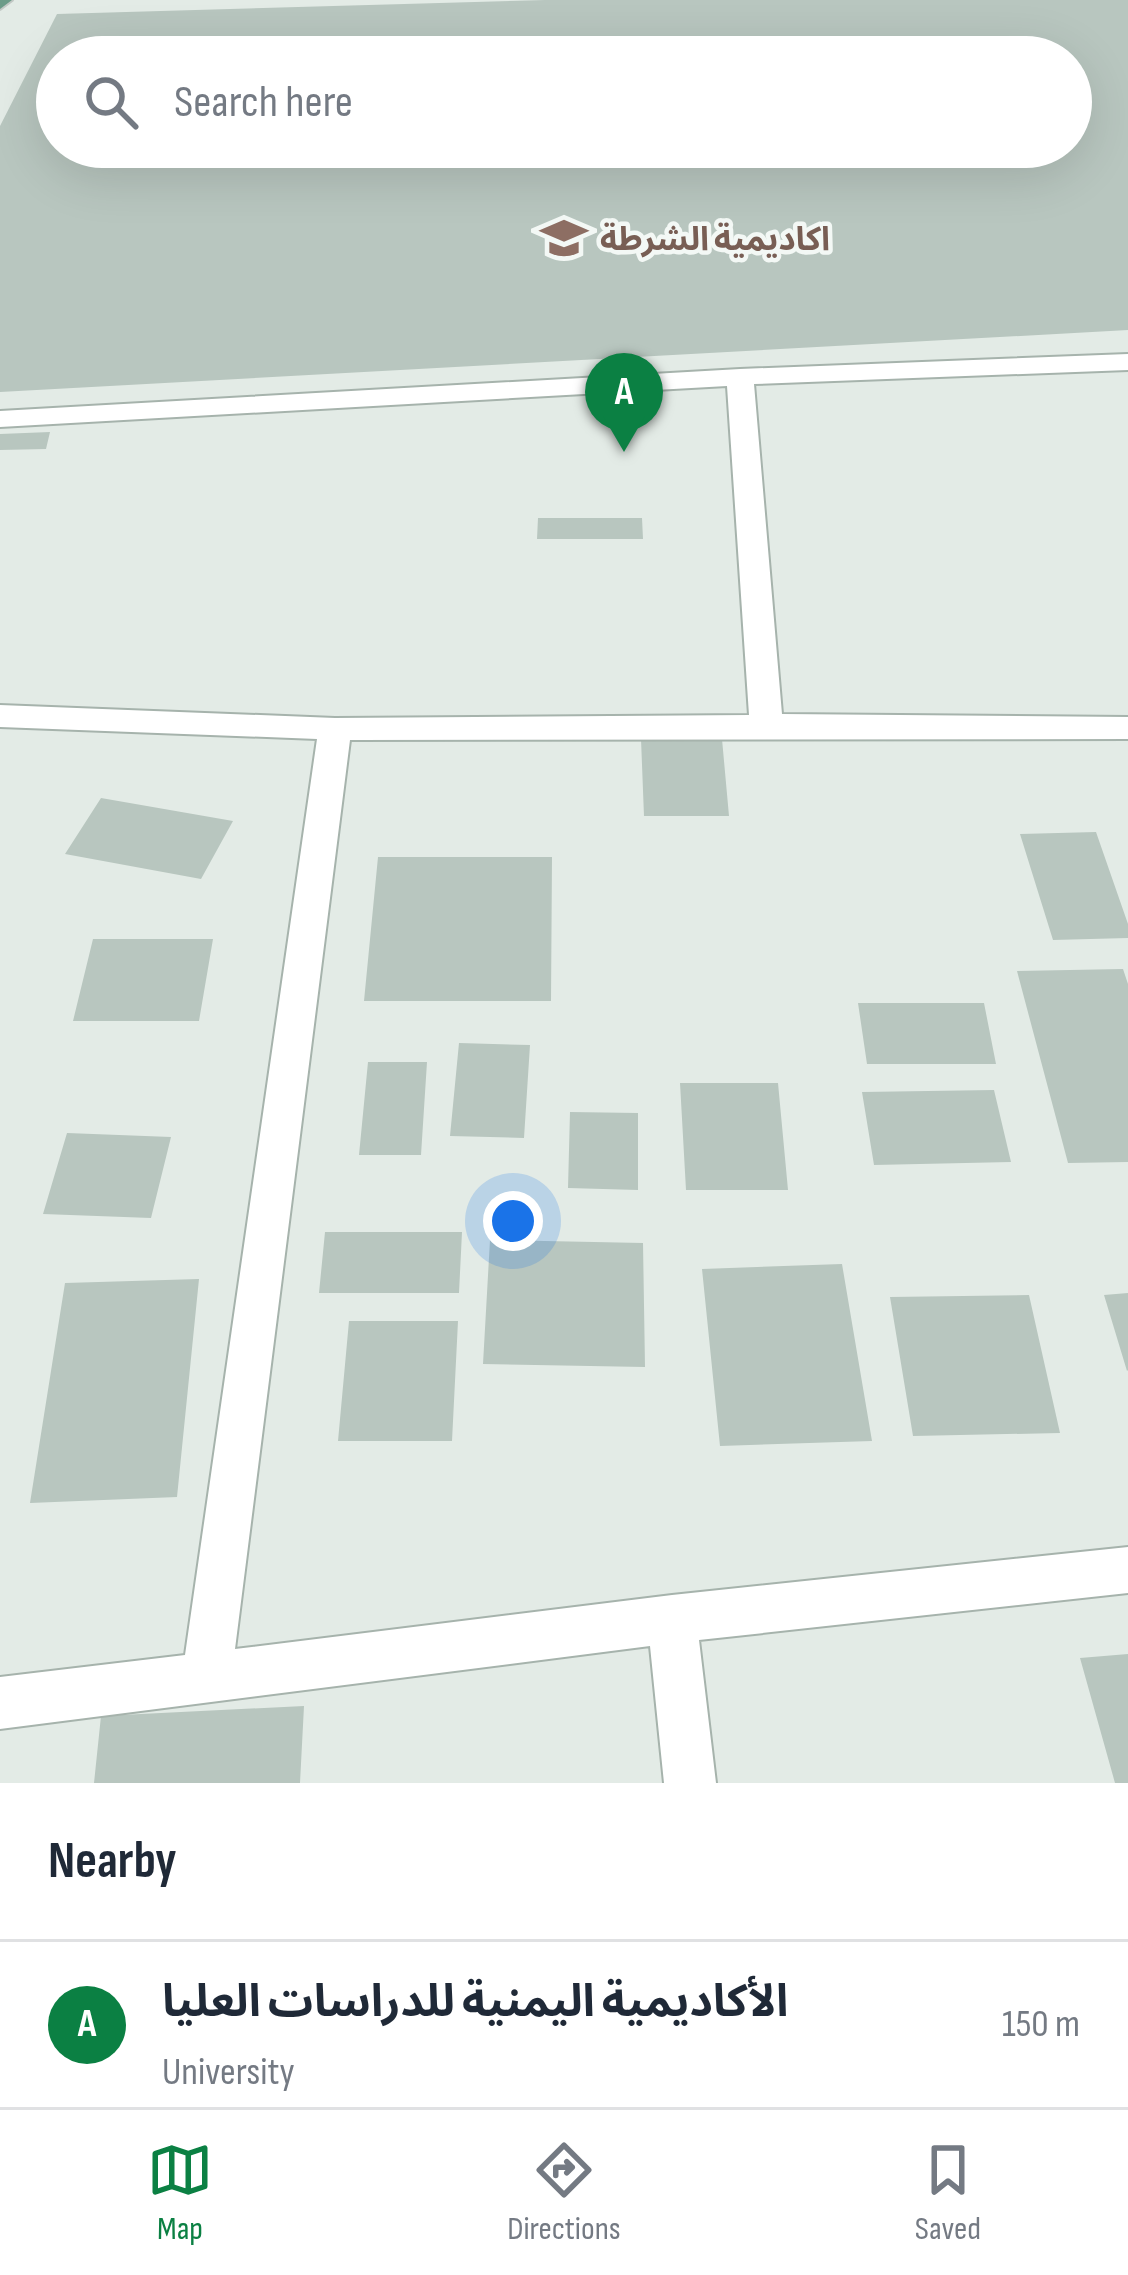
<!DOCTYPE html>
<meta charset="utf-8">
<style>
:root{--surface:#fff;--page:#f6f6f7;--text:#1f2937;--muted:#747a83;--line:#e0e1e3;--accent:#0b8043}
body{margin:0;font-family:"Sofia Sans Condensed","Noto Sans Arabic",sans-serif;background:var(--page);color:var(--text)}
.you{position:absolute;left:513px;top:1221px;width:42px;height:42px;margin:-30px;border:9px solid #fff;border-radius:50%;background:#1a73e8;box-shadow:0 0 0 18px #1a73e833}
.badge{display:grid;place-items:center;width:78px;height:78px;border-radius:50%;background:var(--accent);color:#fff;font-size:39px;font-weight:700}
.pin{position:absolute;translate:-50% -99px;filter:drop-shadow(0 3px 6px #0008)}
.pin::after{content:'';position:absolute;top:63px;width:42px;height:36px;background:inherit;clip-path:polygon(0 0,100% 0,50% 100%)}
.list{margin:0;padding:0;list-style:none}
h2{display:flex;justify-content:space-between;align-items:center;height:156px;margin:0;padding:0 48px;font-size:51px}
h2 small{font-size:39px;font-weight:400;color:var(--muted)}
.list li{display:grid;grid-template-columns:78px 1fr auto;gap:36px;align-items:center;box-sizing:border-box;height:168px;padding:0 48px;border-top:3px solid var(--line)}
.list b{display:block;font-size:45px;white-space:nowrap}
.list p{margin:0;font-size:39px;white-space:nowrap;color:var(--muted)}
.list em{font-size:39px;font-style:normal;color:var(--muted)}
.icon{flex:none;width:66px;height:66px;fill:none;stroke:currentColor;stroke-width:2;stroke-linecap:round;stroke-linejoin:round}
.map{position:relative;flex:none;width:1128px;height:1783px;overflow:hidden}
.search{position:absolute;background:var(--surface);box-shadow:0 12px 48px #0002;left:36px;right:36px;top:36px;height:132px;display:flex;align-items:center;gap:30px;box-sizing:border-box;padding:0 42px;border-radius:66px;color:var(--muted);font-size:45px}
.sheet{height:324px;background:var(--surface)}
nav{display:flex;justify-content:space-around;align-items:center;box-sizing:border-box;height:168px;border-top:3px solid var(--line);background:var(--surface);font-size:33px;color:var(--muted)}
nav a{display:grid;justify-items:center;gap:6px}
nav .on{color:var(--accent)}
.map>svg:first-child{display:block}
.building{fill:#b8c6bf;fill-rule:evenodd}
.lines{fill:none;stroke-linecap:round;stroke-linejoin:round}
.minor-casing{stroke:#a6b3ac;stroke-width:4}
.primary-casing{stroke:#c2c8c5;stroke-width:4}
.minor{fill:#fff;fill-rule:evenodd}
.primary{fill:#6c9c89;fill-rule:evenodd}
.labels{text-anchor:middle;stroke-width:9;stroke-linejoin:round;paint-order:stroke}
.far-education-label{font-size:33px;font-weight:bold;fill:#785e54;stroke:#f3f8f5;text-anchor:start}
</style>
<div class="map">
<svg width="1128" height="1783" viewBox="0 0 1128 1783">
<rect width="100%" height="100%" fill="#e3ebe6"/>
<path class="building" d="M545 0H1128V330L0 392V126L57 14ZM57 57H1071V147H57Z
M50 432 46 449 0 450V434Z
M538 518H642L643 539H537Z
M641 739H722L729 816H644Z
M101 798 233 821 201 879 65 854Z
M1096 832 1128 924V938L1053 940 1020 834Z
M378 857H552L551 1001H364Z
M93 939H213L199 1021H73Z
M1123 969 1128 984V1162L1068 1163 1017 971Z
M858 1003H984L996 1064H867Z
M459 1043 530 1045 524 1138 450 1136Z
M368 1062H427L421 1155H359Z
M680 1083H778L788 1190H686Z
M994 1090 1011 1162 874 1165 862 1092Z
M570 1112 638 1113V1190L568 1188Z
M67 1133 171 1137 151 1218 43 1214Z
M325 1232H462L459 1293H319Z
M490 1240 643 1243 645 1367 483 1364Z
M842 1264 872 1441 720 1446 702 1269Z
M199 1279 177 1497 30 1503 65 1283Z
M1128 1293V1370L1127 1371 1104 1295Z
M1029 1295 1060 1433 913 1436 890 1297Z
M349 1321H458L452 1441H338Z
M1128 1654V1783H1115L1080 1658Z
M304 1706 300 1783H94L101 1716Z"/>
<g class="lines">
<defs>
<path id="minor" d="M1128 354V370L754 384 782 714 1128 717V739L350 740 235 1649 672 1595 1128 1547V1593L699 1640 716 1783H664L650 1646 0 1729V1677L185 1655 317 739 0 727V705L335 718 749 715 727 386 0 427V411L740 369Z"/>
<path id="primary" d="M0 0H12L0 9Z"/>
</defs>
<use href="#minor" class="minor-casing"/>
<use href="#primary" class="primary-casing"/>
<use href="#minor" class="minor"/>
<use href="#primary" class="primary"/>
</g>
<defs>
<symbol id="university-bare" viewBox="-9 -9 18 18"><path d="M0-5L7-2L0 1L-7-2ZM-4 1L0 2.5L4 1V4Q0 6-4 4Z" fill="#8d6e63" stroke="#f3f8f5" stroke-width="2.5" paint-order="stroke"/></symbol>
</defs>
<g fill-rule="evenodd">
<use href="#university-bare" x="531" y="205" width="66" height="66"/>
</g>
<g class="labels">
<g class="far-education-label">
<text x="600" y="250">اكاديمية الشرطة</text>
</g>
</g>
</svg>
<div class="you"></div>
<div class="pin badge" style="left:624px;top:452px">A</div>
<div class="search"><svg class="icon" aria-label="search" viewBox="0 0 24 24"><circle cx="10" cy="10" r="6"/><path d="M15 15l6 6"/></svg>Search here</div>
</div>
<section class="sheet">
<h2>Nearby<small></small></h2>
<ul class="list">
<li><span class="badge">A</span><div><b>الأكاديمية اليمنية للدراسات العليا</b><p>University</p></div><em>150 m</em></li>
</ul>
</section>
<nav>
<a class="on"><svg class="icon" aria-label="map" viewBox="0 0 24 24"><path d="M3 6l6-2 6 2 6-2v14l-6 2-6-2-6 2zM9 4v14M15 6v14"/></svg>Map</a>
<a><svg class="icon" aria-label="directions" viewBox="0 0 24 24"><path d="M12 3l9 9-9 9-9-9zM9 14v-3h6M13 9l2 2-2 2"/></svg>Directions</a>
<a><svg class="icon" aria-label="saved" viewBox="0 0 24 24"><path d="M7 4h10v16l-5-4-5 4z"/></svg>Saved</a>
</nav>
